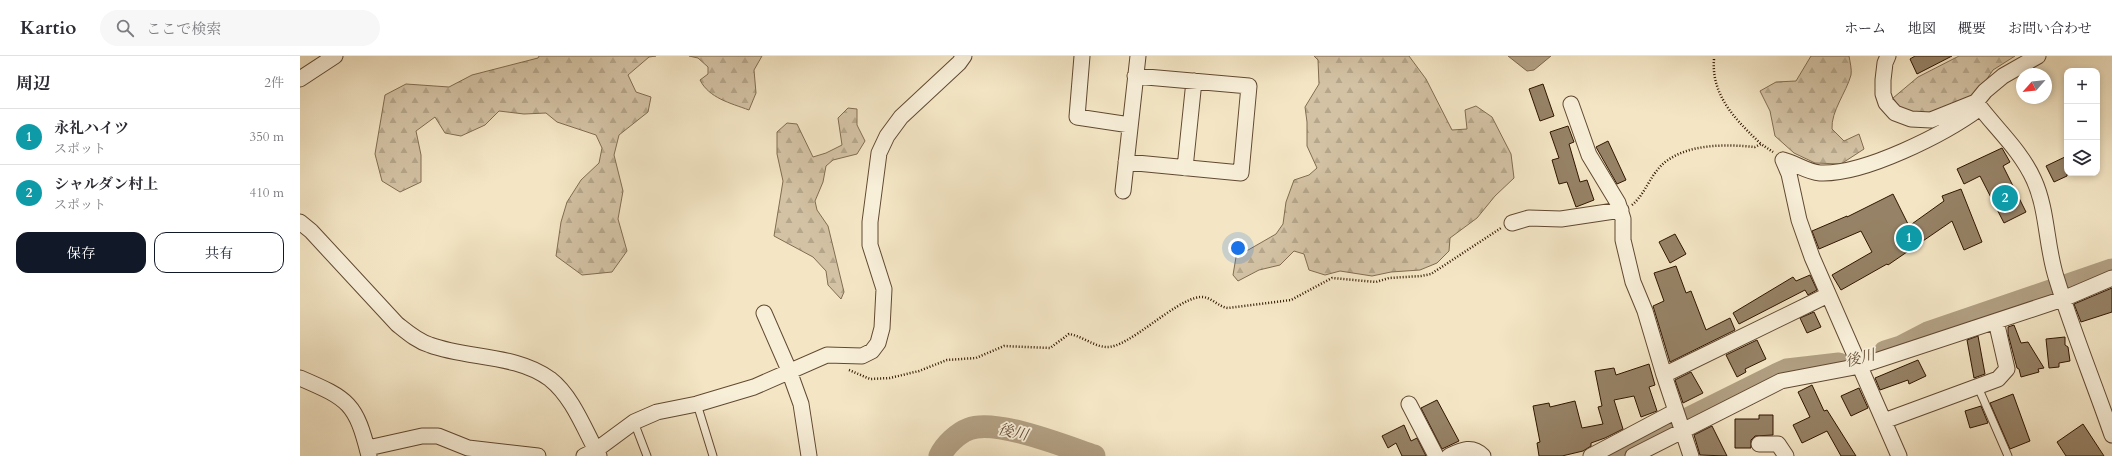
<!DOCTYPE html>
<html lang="ja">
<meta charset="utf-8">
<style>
:root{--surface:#fff;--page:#f7f7f7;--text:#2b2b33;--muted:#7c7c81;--line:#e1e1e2;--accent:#111827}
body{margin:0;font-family:Cardo,"Noto Serif JP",serif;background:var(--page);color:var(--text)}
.controls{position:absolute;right:12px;top:12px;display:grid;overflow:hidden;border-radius:8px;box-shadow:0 2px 6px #0003}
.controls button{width:36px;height:36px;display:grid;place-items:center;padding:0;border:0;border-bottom:1px solid var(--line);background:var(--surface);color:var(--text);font:20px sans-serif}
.compass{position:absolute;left:1716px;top:12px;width:36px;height:36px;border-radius:50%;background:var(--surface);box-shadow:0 2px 6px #0003;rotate:243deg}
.you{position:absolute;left:938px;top:192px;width:14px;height:14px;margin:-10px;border:3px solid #fff;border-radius:50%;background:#1a73e8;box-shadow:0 0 0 6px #1a73e833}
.badge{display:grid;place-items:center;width:26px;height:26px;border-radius:50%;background:var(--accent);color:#fff;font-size:13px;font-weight:700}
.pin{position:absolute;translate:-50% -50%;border:2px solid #fff;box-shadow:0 1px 4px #0006}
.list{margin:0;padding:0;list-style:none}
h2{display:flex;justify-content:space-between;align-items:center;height:52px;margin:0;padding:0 16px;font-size:17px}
h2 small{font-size:13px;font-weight:400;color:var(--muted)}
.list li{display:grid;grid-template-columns:26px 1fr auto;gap:12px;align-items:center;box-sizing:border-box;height:56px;padding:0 16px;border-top:1px solid var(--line)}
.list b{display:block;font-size:15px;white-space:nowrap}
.list p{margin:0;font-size:13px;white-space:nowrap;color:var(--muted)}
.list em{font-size:13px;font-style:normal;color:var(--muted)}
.actions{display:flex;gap:8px;padding:12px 16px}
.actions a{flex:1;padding:9px 0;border:1px solid var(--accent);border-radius:12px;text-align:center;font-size:14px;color:var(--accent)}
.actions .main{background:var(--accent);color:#fff}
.icon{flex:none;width:22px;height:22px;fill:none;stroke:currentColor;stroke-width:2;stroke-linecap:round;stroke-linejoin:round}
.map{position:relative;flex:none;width:1812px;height:400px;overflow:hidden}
header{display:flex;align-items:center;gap:24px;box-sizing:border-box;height:56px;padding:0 20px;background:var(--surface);border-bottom:1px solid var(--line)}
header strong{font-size:19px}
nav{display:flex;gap:22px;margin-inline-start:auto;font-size:14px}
.search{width:280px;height:36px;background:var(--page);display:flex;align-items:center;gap:10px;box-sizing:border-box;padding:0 14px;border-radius:22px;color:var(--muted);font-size:15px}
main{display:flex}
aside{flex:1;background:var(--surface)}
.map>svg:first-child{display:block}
.forest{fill:url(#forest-firs);stroke:#826c52}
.water{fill:#b19f82;stroke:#7d684e}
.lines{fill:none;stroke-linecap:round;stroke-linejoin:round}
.river{stroke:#b19f82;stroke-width:23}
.building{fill:#968266;stroke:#301500}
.service-casing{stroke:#614931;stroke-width:9}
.minor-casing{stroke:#614931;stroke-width:17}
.path{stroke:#301500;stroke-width:2.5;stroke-dasharray:1 2;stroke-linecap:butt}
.service{stroke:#f8efd9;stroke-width:7}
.minor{stroke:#f8efd9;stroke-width:15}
.labels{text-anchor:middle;stroke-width:3.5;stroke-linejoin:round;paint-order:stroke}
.water-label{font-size:15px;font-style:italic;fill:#644c34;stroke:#f8efd9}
</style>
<header>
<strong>Kartio</strong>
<div class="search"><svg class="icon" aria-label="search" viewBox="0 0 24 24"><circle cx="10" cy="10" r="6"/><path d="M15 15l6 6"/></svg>ここで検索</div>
<nav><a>ホーム</a><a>地図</a><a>概要</a><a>お問い合わせ</a></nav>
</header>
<main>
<aside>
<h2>周辺<small>2件</small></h2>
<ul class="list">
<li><span class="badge" style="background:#0f9aa8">1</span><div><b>永礼ハイツ</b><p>スポット</p></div><em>350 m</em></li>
<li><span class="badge" style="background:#0f9aa8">2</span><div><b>シャルダン村上</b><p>スポット</p></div><em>410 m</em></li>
</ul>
<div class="actions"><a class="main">保存</a><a>共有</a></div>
</aside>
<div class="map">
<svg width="1812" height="400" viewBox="0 0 1812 400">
<defs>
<pattern id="forest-firs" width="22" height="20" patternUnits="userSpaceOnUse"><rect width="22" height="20" fill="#d3c2a4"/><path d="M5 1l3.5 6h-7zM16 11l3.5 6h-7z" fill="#b5a68b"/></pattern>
</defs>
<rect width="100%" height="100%" fill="#f4e6c5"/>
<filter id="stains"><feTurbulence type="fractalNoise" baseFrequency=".005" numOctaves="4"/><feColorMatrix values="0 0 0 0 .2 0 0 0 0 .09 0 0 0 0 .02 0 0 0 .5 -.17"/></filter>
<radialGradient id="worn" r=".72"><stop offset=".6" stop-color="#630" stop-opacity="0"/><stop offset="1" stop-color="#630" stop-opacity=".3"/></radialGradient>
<path class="forest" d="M239 0H356L349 1 328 19 336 36 351 41 348 56 319 79 314 99 323 135 318 163 327 195 312 216 282 219 256 200 261 166 267 146 281 124 299 107 302 92 296 79 257 66 246 57 224 58 199 55 185 69 161 80 145 77 135 61 116 75 121 99V126L100 136 82 125 75 98 85 39 106 28 149 31 172 19 238 2Z
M389 0H462L454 14 456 37 449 54C430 47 409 42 400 24L408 18V11L398 2Z
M1014 0H1109L1126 23 1152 74 1167 73 1165 54 1176 50 1192 61 1211 98 1214 122 1195 140 1177 162 1150 182 1149 195 1137 207 1120 214 1091 216 1072 220 1040 215 1025 219 1009 214 1004 198 994 195 980 209 959 214 938 225 933 219 936 201 976 178 983 168 986 146 994 124 1009 119 1017 112 1007 90V66L1005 51 1019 28 1018 4Z
M1511 0H1549C1550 6 1552 14 1551 19 1546 37 1531 55 1532 73L1544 85 1559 78 1564 93 1541 108 1515 107 1494 97 1475 80 1470 55 1460 35 1476 26 1496 25Z
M1659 0H1715L1693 14 1676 39 1630 60 1604 57 1593 42 1618 21Z
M548 52 557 53V69L565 85 557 98 533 104 526 110 523 126 515 145 517 154 528 170 544 236 541 243 528 229 526 215 513 201 474 180 483 125 477 98V76L487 67 497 68 513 101 526 97 542 89 538 62Z"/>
<path class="water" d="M1208 0H1251L1234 14 1227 15Z"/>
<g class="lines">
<path class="river" d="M1585 296 1601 291 1628 277 1812 214
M640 400C645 389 658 377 669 373 695 362 767 391 794 400
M1313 400 1476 319 1487 314 1539 308"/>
</g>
<path class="building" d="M1615 0H1652L1617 18 1610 3Z
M1243 28 1254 60 1240 65 1229 33Z
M1268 70 1274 86 1269 88 1280 126 1287 124 1294 144 1276 151 1267 126 1259 128 1252 104 1259 102 1250 76Z
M1308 85 1326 124 1317 128 1296 91Z
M1702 92 1710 106 1703 110 1726 156 1704 167 1680 120 1664 128 1657 113Z
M1767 100V120L1754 126 1746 110Z
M1661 133 1682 186 1664 194 1652 165 1588 209 1587 208 1541 234 1532 219 1572 196 1561 175 1519 193 1512 175 1547 160V161L1593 138 1609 170 1644 145 1642 140Z
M1375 178 1386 198 1370 207 1359 186Z
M1376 210 1386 237 1391 235 1406 274 1430 262 1435 274 1370 306 1353 250 1364 245 1354 217Z
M1510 219 1517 234 1508 239 1505 234 1439 268 1433 257 1493 221 1496 225Z
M1812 232V256L1781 266 1774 248Z
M1514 256 1521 271 1507 277 1500 262Z
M1714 269 1721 287 1728 286 1744 312 1738 313 1739 316 1721 321 1719 313 1717 312 1708 278V271Z
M1678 280 1685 318 1674 322 1667 284Z
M1765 281V289L1768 291 1770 305 1759 307V311L1749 312 1746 283Z
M1457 284 1466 303 1445 313 1446 316 1437 321 1426 299Z
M1618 304 1626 320 1609 328 1608 324 1580 334 1575 322Z
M1349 308 1355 329 1349 331 1357 355 1341 361 1334 340 1314 344 1323 373 1305 382 1291 387V390L1283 395 1262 400H1239L1237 387 1240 386 1233 350 1249 347 1250 351 1275 345 1282 372 1303 368 1298 351 1302 350 1295 315 1314 312 1316 319Z
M1391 316 1403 337 1383 347 1375 324Z
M1512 329 1524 355 1527 354 1556 400H1541L1527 375 1502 387 1493 369 1510 361 1498 336Z
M1559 332 1568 352 1551 360 1541 340Z
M1713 338 1730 385 1710 393 1690 347Z
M1137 344 1159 385 1142 393 1121 352Z
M1681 350 1688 367 1670 372 1665 355Z
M1459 359H1473V379L1455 380 1451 384V392H1435V363H1459Z
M1783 368 1804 400H1766L1757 386Z
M1104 369 1111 385 1117 382 1126 400H1102L1096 387 1088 392 1082 380Z
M1412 370 1427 400 1400 399 1394 379Z"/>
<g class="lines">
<defs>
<path id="service" d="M1678 331 1708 400
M397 348 413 400
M334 366 347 400"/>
<path id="minor" d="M782 0 777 61 830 69
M1588 0 1585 7 1583 24V38L1586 47 1595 57 1611 63 1631 64 1676 46 1685 35 1703 20 1738 0
M0 23 35 0
M1676 46C1695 72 1720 93 1734 124 1748 155 1746 192 1757 224 1773 276 1794 327 1812 379
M1271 48 1289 99 1318 147 1323 163V184L1333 226 1345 255 1364 319 1391 400
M1483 104 1489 118 1499 164 1512 201 1599 400
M1483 104C1495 107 1507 116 1520 117 1564 119 1645 78 1680 52
M826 106 941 117 949 30 835 20
M885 112 894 25
M823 135 838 0
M0 166 11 175 97 268C107 276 117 285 130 289 168 303 216 298 250 323 273 341 285 375 299 400
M1212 167 1229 162 1261 163 1321 154
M464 257 488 312 501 348 509 400
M1364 319 1528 239
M0 322C49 343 56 347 69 400
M1109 348 1136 400
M1584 365 1698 323 1707 313 1696 265
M1459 388H1478L1486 400
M68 392 122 380H138L168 392 238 400
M284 400 296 394 334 366 357 356 397 348 454 331 527 299 562 300 572 295 578 287 582 272 584 233 570 189V166L579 97 587 80 601 61 659 7 664 0
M1149 400C1162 394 1172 389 1183 400
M1291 400 1376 355
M1333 400 1481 325 1560 310 1763 243 1812 222"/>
</defs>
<use href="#service" class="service-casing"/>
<use href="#minor" class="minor-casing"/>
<path class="path" d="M1414 3C1411 40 1436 64 1461 88
M1332 149C1344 139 1349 123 1359 112 1381 87 1426 88 1455 91L1461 88 1473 96
M549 314 570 323 590 322 619 315 647 304 676 302 704 290 750 292 769 278C782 280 793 290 806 291 828 293 874 244 900 241 911 240 918 251 928 252L991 244 1032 222 1076 226 1089 222 1121 220 1131 218 1201 172"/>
<use href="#service" class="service"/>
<use href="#minor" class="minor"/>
</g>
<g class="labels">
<g class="water-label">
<text transform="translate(1560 302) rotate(-14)" y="5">後川</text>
<text transform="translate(713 376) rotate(13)" y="5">後川</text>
</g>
</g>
<rect width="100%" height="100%" filter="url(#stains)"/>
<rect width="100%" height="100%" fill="url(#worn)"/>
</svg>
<div class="controls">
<button>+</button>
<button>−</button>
<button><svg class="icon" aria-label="layers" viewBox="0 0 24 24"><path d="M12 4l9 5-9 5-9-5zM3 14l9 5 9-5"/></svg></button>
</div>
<svg class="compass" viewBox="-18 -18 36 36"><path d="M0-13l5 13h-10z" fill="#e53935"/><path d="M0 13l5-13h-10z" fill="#7c7c81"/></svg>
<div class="you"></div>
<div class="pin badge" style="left:1609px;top:182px;background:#0f9aa8">1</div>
<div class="pin badge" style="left:1705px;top:142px;background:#0f9aa8">2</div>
</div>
</main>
